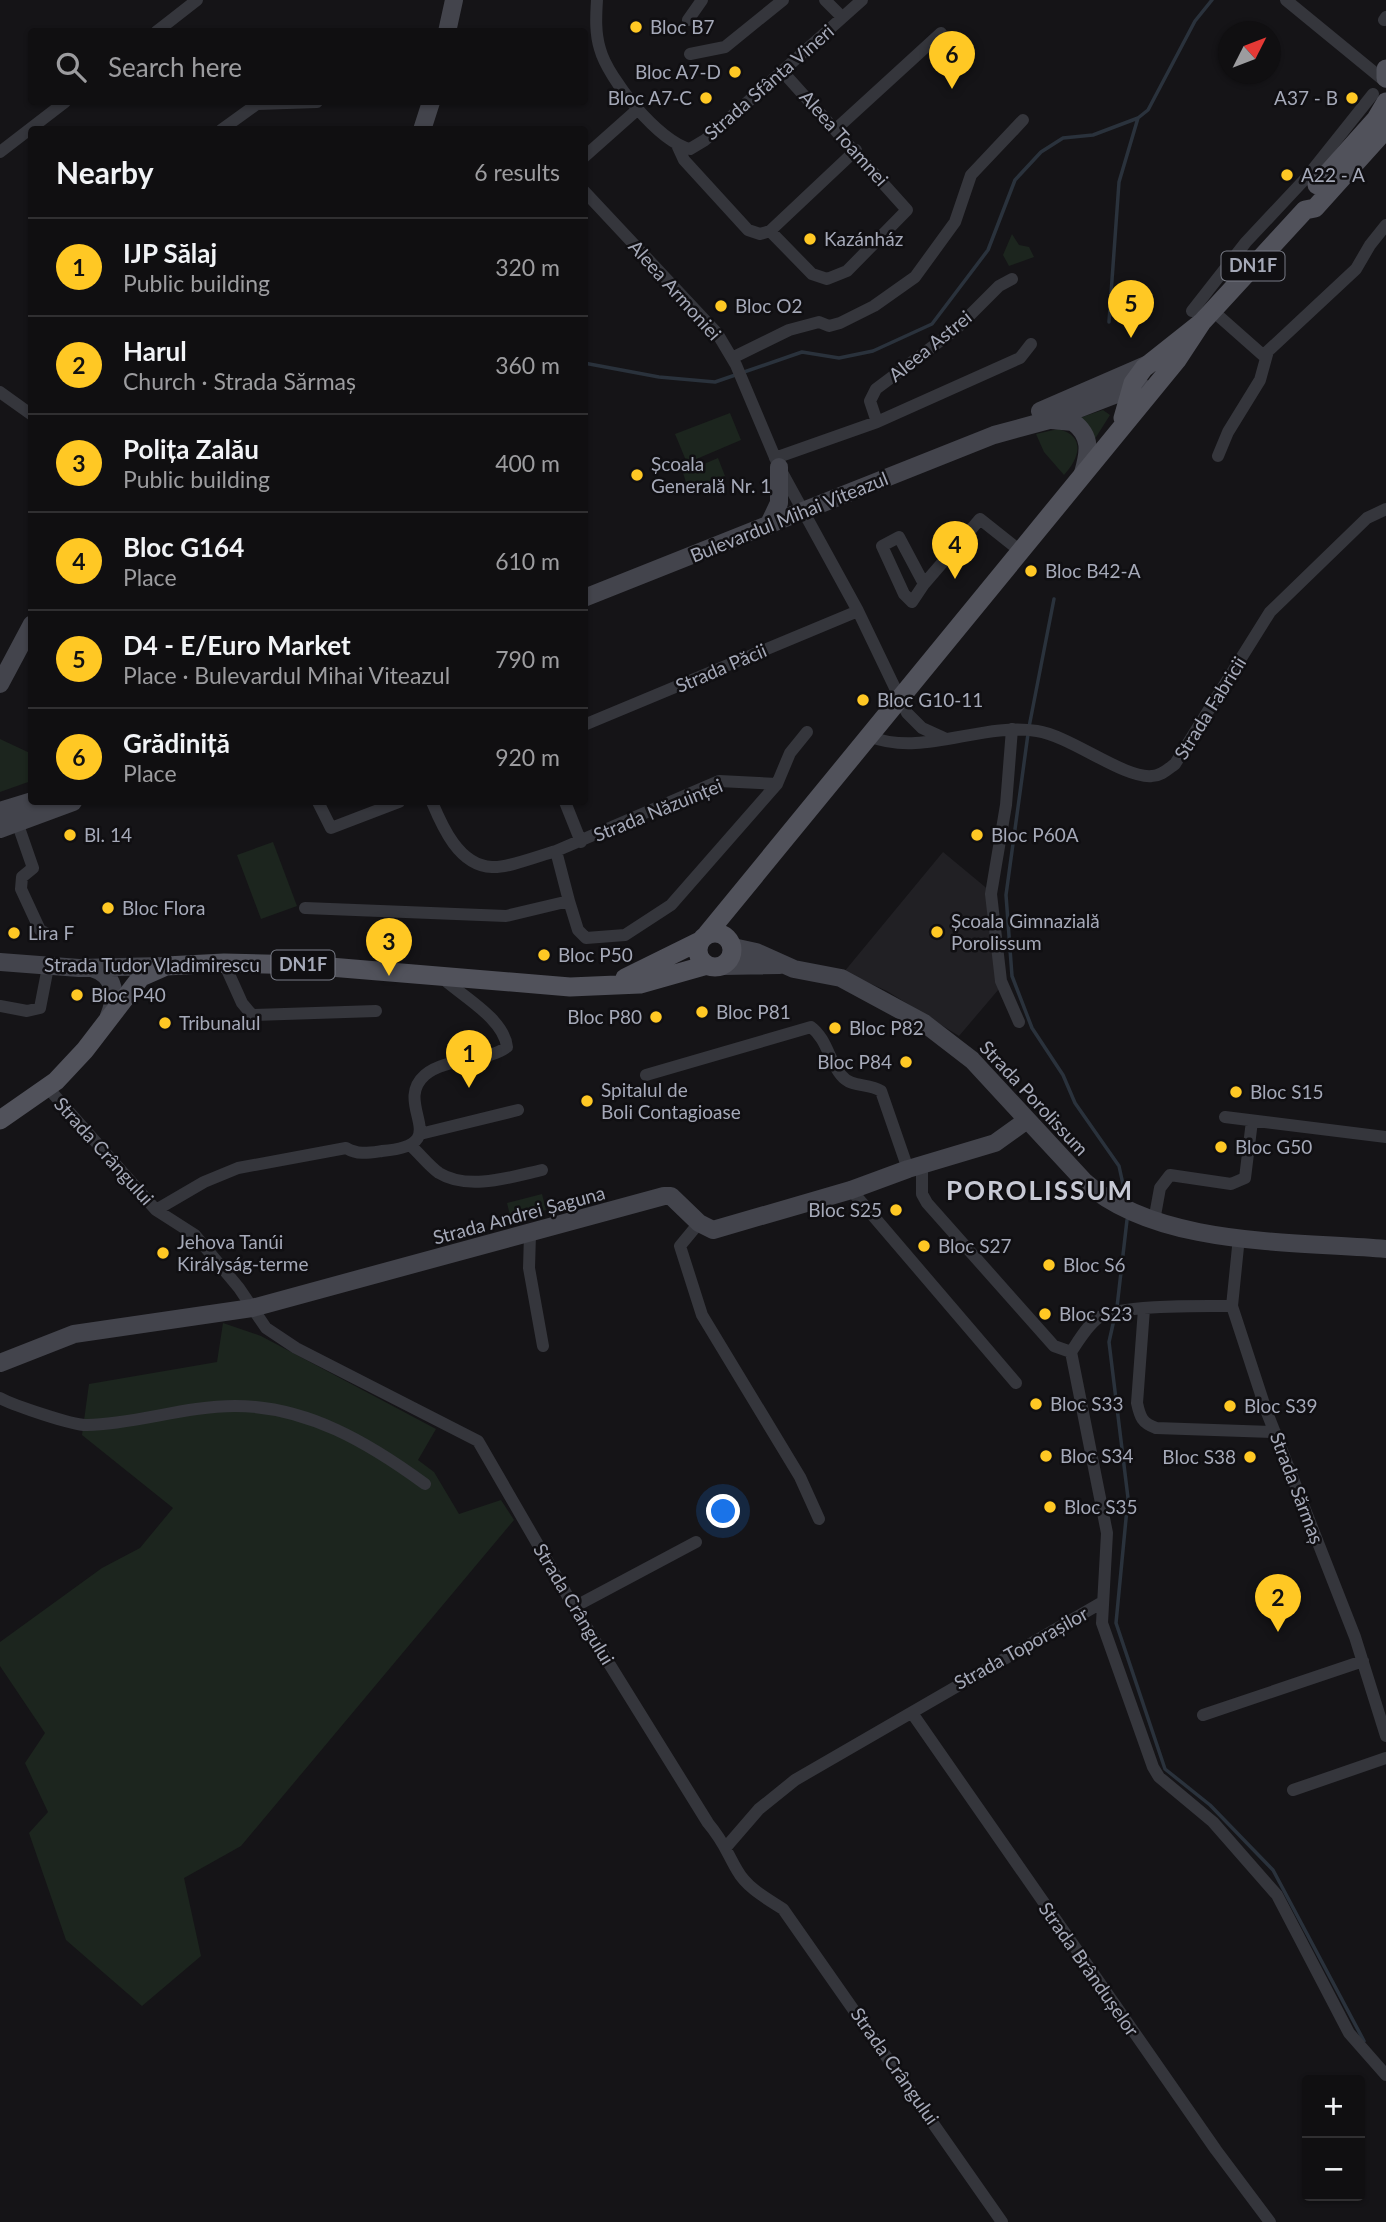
<!DOCTYPE html>
<meta charset="utf-8">
<style>
:root{--surface:#100f11;--page:#19181a;--text:#f1f3f6;--muted:#9c9c9f;--line:#302f31;--accent:#ffc824}
body{margin:0;font-family:Lato,sans-serif;background:var(--page);color:var(--text)}
.controls{position:absolute;right:21px;bottom:21px;display:grid;overflow:hidden;border-radius:7px;box-shadow:0 2px 5px #0004}
.controls button{width:63px;height:63px;display:grid;place-items:center;padding:0;border:0;border-bottom:2px solid var(--line);background:var(--surface);color:var(--text);font:35px sans-serif}
.compass{position:absolute;left:1218px;top:21px;width:63px;height:63px;border-radius:50%;background:var(--surface);box-shadow:0 2px 5px #0004;rotate:48deg}
.you{position:absolute;left:724px;top:1512px;width:24px;height:24px;margin:-18px;border:5px solid #fff;border-radius:50%;background:#1a73e8;box-shadow:0 0 0 10px #1a73e833}
.badge{display:grid;place-items:center;width:46px;height:46px;border-radius:50%;background:var(--accent);color:#111;font-size:23px;font-weight:700}
.pin{position:absolute;translate:-50% -58px;filter:drop-shadow(0 2px 4px #0008)}
.pin::after{content:'';position:absolute;top:37px;width:24px;height:21px;background:inherit;clip-path:polygon(0 0,100% 0,50% 100%)}
.list{margin:0;padding:0;list-style:none}
h2{display:flex;justify-content:space-between;align-items:center;height:91px;margin:0;padding:0 28px;font-size:30px}
h2 small{font-size:23px;font-weight:400;color:var(--muted)}
.list li{display:grid;grid-template-columns:46px 1fr auto;gap:21px;align-items:center;box-sizing:border-box;height:98px;padding:0 28px;border-top:2px solid var(--line)}
.list b{display:block;font-size:26px;white-space:nowrap}
.list p{margin:0;font-size:23px;white-space:nowrap;color:var(--muted)}
.list em{font-size:23px;font-style:normal;color:var(--muted)}
.icon{flex:none;width:38px;height:38px;fill:none;stroke:currentColor;stroke-width:2;stroke-linecap:round;stroke-linejoin:round}
.map{position:relative;flex:none;width:1386px;height:2222px;overflow:hidden}
.search{position:absolute;background:var(--surface);box-shadow:0 2px 5px #0004;left:28px;top:28px;width:560px;height:77px;display:flex;align-items:center;gap:18px;box-sizing:border-box;padding:0 24px;border-radius:7px;color:var(--muted);font-size:26px}
.panel{position:absolute;background:var(--surface);box-shadow:0 2px 5px #0004;left:28px;top:126px;width:560px;height:679px;border-radius:7px}
.map>svg:first-child{display:block}
.built{fill:#212024}
.green{fill:#1c251e}
.lines{fill:none;stroke-linecap:round;stroke-linejoin:round}
.stream{stroke:#2a323c;stroke-width:3.5}
.street{stroke:#35363c;stroke-width:12}
.secondary{stroke:#43444c;stroke-width:18}
.primary{stroke:#51525b;stroke-width:19}
.poi-dot{fill:#ffc824;stroke:#100f12;stroke-width:2.5}
.labels{text-anchor:middle;stroke-width:5;stroke-linejoin:round;paint-order:stroke}
.shield{fill:#100f12;stroke:#787b86;stroke-width:2}
.shield-label{font-size:18px;font-weight:bold;fill:#a5a9b8}
.poi-label{font-size:19px;fill:#a5a9b8;stroke:#100f12;text-anchor:start}
.street-label{font-size:19px;fill:#a5a9b8;stroke:#100f12}
.district-label{font-size:26px;font-weight:bold;letter-spacing:2px;fill:#c7c9d4;stroke:#100f12}
</style>
<div class="map">
<svg width="1386" height="2222" viewBox="0 0 1386 2222">
<rect width="100%" height="100%" fill="#151417"/>
<path class="built" d="M943 852 990 891 1004 983 959 1036 887 991 844 972Z"/>
<path class="green" d="M1012 234 1019 245 1029 247 1034 257 1009 266 1003 255Z
M1103 410 1110 415 1093 442 1076 419Z
M730 413 741 440 687 463 675 434Z
M1058 429C1087 436 1079 459 1064 475L1044 452 1036 434Z
M718 458 725 476 689 491 683 473Z
M0 739 32 754 31 781 0 792Z
M273 842 297 906 261 919 237 855Z
M542 1194 546 1210 511 1219 507 1203Z
M223 1323 261 1336 436 1429 418 1460 434 1472 459 1514 501 1500 514 1520 241 1846 184 1878 201 1956 142 2006 66 1940 29 1833 48 1812 25 1763 45 1733 0 1666V1642L102 1568 140 1548 173 1508 82 1435 89 1384 217 1362Z"/>
<g class="lines">
<path class="stream" d="M1109 322 1119 182 1138 118
M584 363 659 377 715 382 802 352 839 358 873 351 932 324 988 250 1015 180 1041 152 1063 138 1093 135 1138 118 1148 110 1195 21 1212 0
M1029 727 1054 599
M1028 734 1006 895 1012 976 1032 1028 1063 1075 1075 1103 1119 1166 1126 1198
M1117 1307 1127 1220
M1115 1315 1109 1342 1128 1498 1116 1623 1165 1769 1210 1805 1273 1870 1364 2041"/>
<path class="street" d="M597 0C596 16 595 33 600 49 608 79 659 142 690 149L705 140 862 0
M825 0 842 17
M1286 0 1386 82
M688 20 702 0
M1384 20 1386 17
M156 32 197 0
M690 54 725 47 783 0
M836 129 941 33
M221 130 257 104 317 102
M678 147 684 160 748 230 760 234 770 231 856 150
M0 152 65 102
M584 157 638 109
M584 191 717 333 736 365 779 467 858 611 907 713 922 728 944 738
M770 231 812 274 827 279 847 271 907 210 782 71
M1192 311 1246 242 1306 178 1373 94
M1213 311 1265 357
M732 358 789 330 819 322 829 326 840 323 874 306 915 277 955 222 971 175 1023 120
M0 392 32 415
M877 422 870 401 876 389 956 329 999 286 1012 279
M1218 456 1228 432 1260 380 1268 351 1356 269 1370 245 1386 225
M775 458 877 422 1020 358 1031 344
M924 584 912 602 904 594 882 546 899 537 924 584 980 519 1019 550
M584 725 858 611
M1012 729 1006 805 991 894 1001 981 1019 1022
M871 737C923 757 982 722 1037 731 1071 736 1124 779 1152 776 1161 776 1168 769 1175 764L1270 612 1367 518 1386 509
M318 802 331 828 399 802
M432 802C442 826 459 866 492 867 508 868 538 856 556 851
M565 802 581 842
M17 822 33 868 22 877 21 889 40 930 46 933
M569 901 578 930 586 938 625 935 671 905 777 784 790 753 807 732
M305 908 506 916 569 901 556 851 719 781 777 784
M224 963 242 1003 252 1015 376 1011
M0 1006 27 1011 40 1008 48 967
M646 1075 811 1027C827 1039 829 1061 841 1075 852 1089 868 1082 881 1091L908 1169
M48 1088 156 1210 195 1235 239 1288 266 1328 296 1348 478 1441 574 1607 708 1823C724 1842 726 1851 737 1870 747 1888 766 1898 783 1909L1002 2222
M1225 1117 1386 1137
M420 1134 518 1110
M411 1146C420 1154 429 1166 439 1173 468 1191 511 1177 542 1170
M922 1165V1194L927 1203 1054 1346 1071 1352
M851 1190 1016 1383
M156 1210 204 1182 238 1168 346 1148C358 1155 368 1153 382 1151 457 1145 391 1105 425 1075 446 1057 485 1063 507 1047 504 1018 460 995 440 976
M1154 1221 1160 1188 1170 1175 1231 1184 1245 1178 1252 1121
M699 1223 680 1246 702 1315 800 1477 819 1519
M530 1234 529 1268 543 1346
M1239 1237 1232 1306 1266 1410 1355 1637 1386 1736
M1232 1306C1204 1306 1118 1304 1098 1318 1087 1326 1079 1340 1071 1352L1107 1533 1102 1623 1153 1767 1159 1777 1213 1822 1277 1895 1349 2033 1386 2075
M1144 1309 1137 1403C1140 1417 1142 1423 1156 1428L1275 1432
M0 1398C13 1405 74 1426 87 1425 136 1424 185 1406 235 1406 307 1406 369 1443 425 1484
M574 1607 696 1542
M912 1713 1216 2150 1270 2222
M1203 1715 1363 1661
M1293 1790 1386 1758
M727 1846 759 1809 795 1780 1101 1603"/>
<path class="secondary" d="M447 32 454 0
M422 130 431 102
M1040 411 1146 365
M1052 420 1073 422C1092 436 1089 452 1083 473
M768 526 779 503V467
M584 598 994 435 1049 420 1140 385
M0 684 32 624
M0 811 32 801
M0 829 73 802
M733 947 756 952 794 969 841 978 924 1023 972 1060 1085 1182C1157 1247 1293 1241 1386 1249
M0 962 79 968 162 966
M723 966 780 965
M92 968C116 975 117 997 109 1016
M0 1363 74 1334 252 1308 664 1196H671L699 1223 713 1230 851 1190 908 1169 995 1143 1027 1120"/>
<path class="primary" d="M1386 69V78
M1317 185 1376 119 1386 102
M1123 418 1133 383 1144 368 1202 322 1305 210 1315 208 1386 129
M698 950a17 17 0 1 1 34 0a17 17 0 1 1-34 0Z
M707 934 1177 360 1202 322
M625 978 700 941
M0 1120 56 1081 85 1050 141 977 166 966 224 963 306 965 570 987 640 984 707 965"/>
</g>
<g class="poi-dot">
<circle cx="636" cy="27" r="7"/>
<circle cx="735" cy="72" r="7"/>
<circle cx="706" cy="98" r="7"/>
<circle cx="1352" cy="98" r="7"/>
<circle cx="1287" cy="175" r="7"/>
<circle cx="810" cy="239" r="7"/>
<circle cx="721" cy="306" r="7"/>
<circle cx="637" cy="475" r="7"/>
<circle cx="1031" cy="571" r="7"/>
<circle cx="863" cy="700" r="7"/>
<circle cx="70" cy="835" r="7"/>
<circle cx="977" cy="835" r="7"/>
<circle cx="108" cy="908" r="7"/>
<circle cx="937" cy="932" r="7"/>
<circle cx="14" cy="933" r="7"/>
<circle cx="544" cy="955" r="7"/>
<circle cx="77" cy="995" r="7"/>
<circle cx="702" cy="1012" r="7"/>
<circle cx="656" cy="1017" r="7"/>
<circle cx="165" cy="1023" r="7"/>
<circle cx="835" cy="1028" r="7"/>
<circle cx="906" cy="1062" r="7"/>
<circle cx="1236" cy="1092" r="7"/>
<circle cx="587" cy="1101" r="7"/>
<circle cx="1221" cy="1147" r="7"/>
<circle cx="896" cy="1210" r="7"/>
<circle cx="924" cy="1246" r="7"/>
<circle cx="163" cy="1253" r="7"/>
<circle cx="1049" cy="1265" r="7"/>
<circle cx="1045" cy="1314" r="7"/>
<circle cx="1036" cy="1404" r="7"/>
<circle cx="1230" cy="1406" r="7"/>
<circle cx="1046" cy="1456" r="7"/>
<circle cx="1250" cy="1457" r="7"/>
<circle cx="1050" cy="1507" r="7"/>
</g>
<g class="labels">
<g class="shield">
<rect x="1221.5" y="251.5" width="63" height="29" rx="5"/>
<rect x="271.5" y="950.5" width="63" height="29" rx="5"/>
</g>
<g class="shield-label">
<text x="1253" y="272">DN1F</text>
<text x="303" y="971">DN1F</text>
</g>
<g class="poi-label">
<text x="650" y="34">Bloc B7</text>
<text x="721" y="79" text-anchor="end">Bloc A7-D</text>
<text x="692" y="105" text-anchor="end">Bloc A7-C</text>
<text x="1338" y="105" text-anchor="end">A37 - B</text>
<text x="1301" y="182">A22 - A</text>
<text x="824" y="246">Kazánház</text>
<text x="735" y="313">Bloc O2</text>
<text x="651" y="471">Școala<tspan x="651" dy="22">Generală Nr. 1</tspan></text>
<text x="1045" y="578">Bloc B42-A</text>
<text x="877" y="707">Bloc G10-11</text>
<text x="84" y="842">Bl. 14</text>
<text x="991" y="842">Bloc P60A</text>
<text x="122" y="915">Bloc Flora</text>
<text x="951" y="928">Școala Gimnazială<tspan x="951" dy="22">Porolissum</tspan></text>
<text x="28" y="940">Lira F</text>
<text x="558" y="962">Bloc P50</text>
<text x="91" y="1002">Bloc P40</text>
<text x="716" y="1019">Bloc P81</text>
<text x="642" y="1024" text-anchor="end">Bloc P80</text>
<text x="179" y="1030">Tribunalul</text>
<text x="849" y="1035">Bloc P82</text>
<text x="892" y="1069" text-anchor="end">Bloc P84</text>
<text x="601" y="1097">Spitalul de<tspan x="601" dy="22">Boli Contagioase</tspan></text>
<text x="1250" y="1099">Bloc S15</text>
<text x="1235" y="1154">Bloc G50</text>
<text x="882" y="1217" text-anchor="end">Bloc S25</text>
<text x="177" y="1249">Jehova Tanúi<tspan x="177" dy="22">Királyság-terme</tspan></text>
<text x="938" y="1253">Bloc S27</text>
<text x="1063" y="1272">Bloc S6</text>
<text x="1059" y="1321">Bloc S23</text>
<text x="1050" y="1411">Bloc S33</text>
<text x="1244" y="1413">Bloc S39</text>
<text x="1060" y="1463">Bloc S34</text>
<text x="1236" y="1464" text-anchor="end">Bloc S38</text>
<text x="1064" y="1514">Bloc S35</text>
</g>
<g class="street-label">
<text transform="translate(769 82) rotate(-41)" y="7">Strada Sfânta Vineri</text>
<text transform="translate(844 138) rotate(48)" y="7">Aleea Toamnei</text>
<text transform="translate(675 290) rotate(48)" y="7">Aleea Armoniei</text>
<text transform="translate(930 346) rotate(-39)" y="7">Aleea Astrei</text>
<text transform="translate(789 517) rotate(-22)" y="7">Bulevardul Mihai Viteazul</text>
<text transform="translate(721 668) rotate(-23)" y="7">Strada Păcii</text>
<text transform="translate(1210 708) rotate(-58)" y="7">Strada Fabricii</text>
<text transform="translate(658 810) rotate(-22)" y="7">Strada Năzuinței</text>
<text x="152" y="972">Strada Tudor Vladimirescu</text>
<text transform="translate(1034 1098) rotate(47)" y="7">Strada Porolissum</text>
<text transform="translate(104 1151) rotate(48)" y="7">Strada Crângului</text>
<text transform="translate(519 1215) rotate(-15)" y="7">Strada Andrei Șaguna</text>
<text transform="translate(1297 1488) rotate(69)" y="7">Strada Sărmaș</text>
<text transform="translate(574 1604) rotate(59)" y="7">Strada Crângului</text>
<text transform="translate(1021 1648) rotate(-29)" y="7">Strada Toporașilor</text>
<text transform="translate(1089 1969) rotate(55)" y="7">Strada Brândușelor</text>
<text transform="translate(895 2066) rotate(55)" y="7">Strada Crângului</text>
</g>
<g class="district-label">
<text x="1040" y="1200">POROLISSUM</text>
</g>
</g>
</svg>
<div class="controls">
<button>+</button>
<button>−</button>
</div>
<svg class="compass" viewBox="-18 -18 36 36"><path d="M0-13l5 13h-10z" fill="#e53935"/><path d="M0 13l5-13h-10z" fill="#9c9c9f"/></svg>
<div class="you"></div>
<div class="pin badge" style="left:469px;top:1088px">1</div>
<div class="pin badge" style="left:1278px;top:1632px">2</div>
<div class="pin badge" style="left:389px;top:976px">3</div>
<div class="pin badge" style="left:955px;top:579px">4</div>
<div class="pin badge" style="left:1131px;top:338px">5</div>
<div class="pin badge" style="left:952px;top:89px">6</div>
<div class="search"><svg class="icon" aria-label="search" viewBox="0 0 24 24"><circle cx="10" cy="10" r="6"/><path d="M15 15l6 6"/></svg>Search here</div>
<section class="panel">
<h2>Nearby<small>6 results</small></h2>
<ul class="list">
<li><span class="badge">1</span><div><b>IJP Sălaj</b><p>Public building</p></div><em>320 m</em></li>
<li><span class="badge">2</span><div><b>Harul</b><p>Church · Strada Sărmaș</p></div><em>360 m</em></li>
<li><span class="badge">3</span><div><b>Polița Zalău</b><p>Public building</p></div><em>400 m</em></li>
<li><span class="badge">4</span><div><b>Bloc G164</b><p>Place</p></div><em>610 m</em></li>
<li><span class="badge">5</span><div><b>D4 - E/Euro Market</b><p>Place · Bulevardul Mihai Viteazul</p></div><em>790 m</em></li>
<li><span class="badge">6</span><div><b>Grădiniță</b><p>Place</p></div><em>920 m</em></li>
</ul>
</section>
</div>
